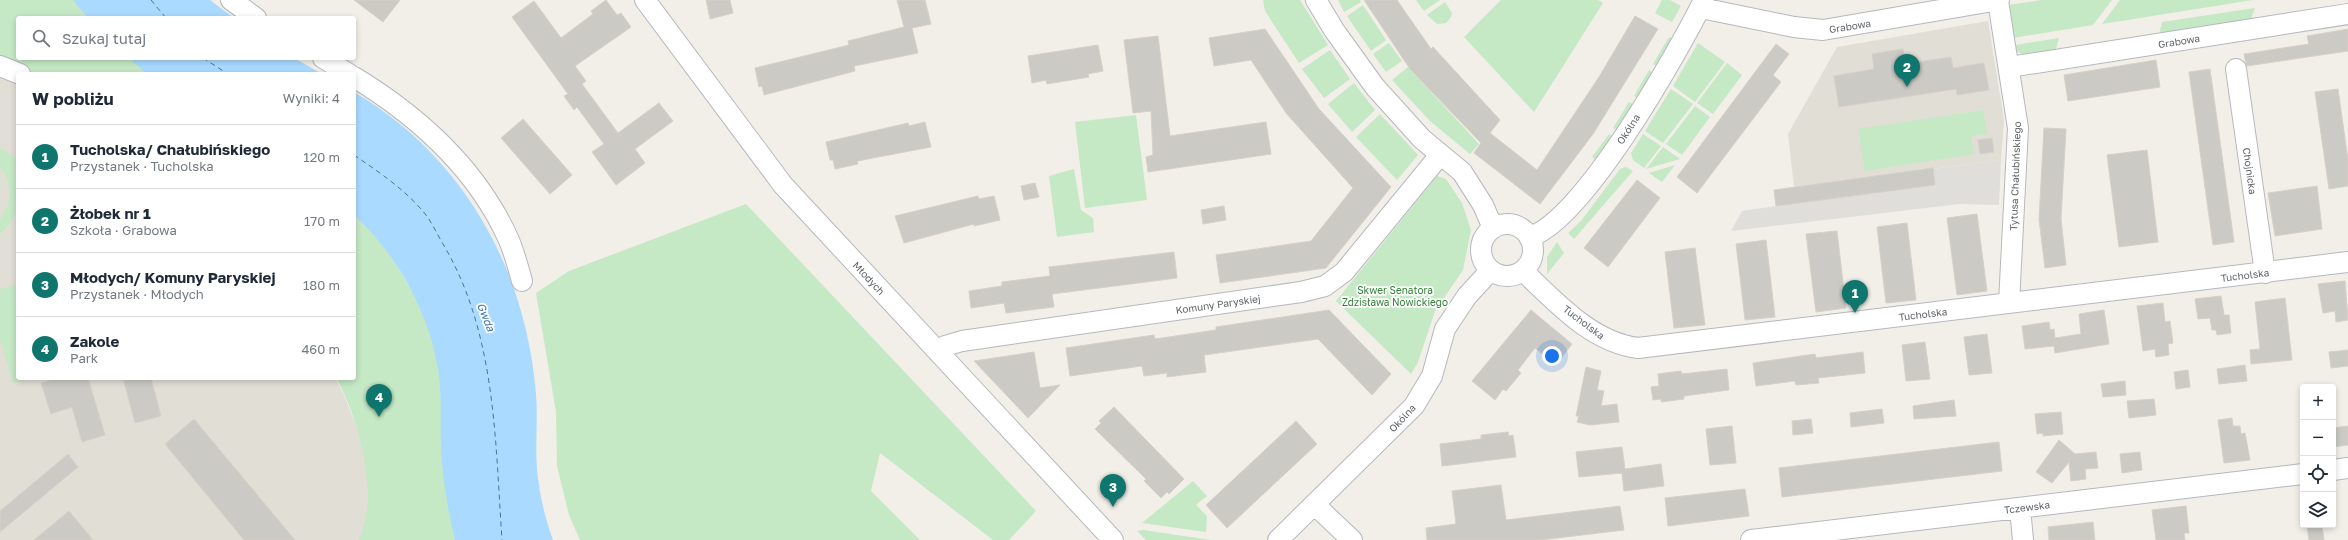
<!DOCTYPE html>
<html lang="pl">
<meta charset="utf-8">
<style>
:root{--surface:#fff;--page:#f2f2f3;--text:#1f2937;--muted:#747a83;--line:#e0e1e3;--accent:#0f766e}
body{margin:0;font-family:"Golos Text",sans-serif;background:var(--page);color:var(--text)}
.controls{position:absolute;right:12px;bottom:12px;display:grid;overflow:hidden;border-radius:4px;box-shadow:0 2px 6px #0003}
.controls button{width:36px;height:36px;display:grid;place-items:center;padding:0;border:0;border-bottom:1px solid var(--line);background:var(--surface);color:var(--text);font:20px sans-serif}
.you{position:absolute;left:1552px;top:356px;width:14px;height:14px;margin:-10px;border:3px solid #fff;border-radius:50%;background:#1a73e8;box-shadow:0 0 0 6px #1a73e833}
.badge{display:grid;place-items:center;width:26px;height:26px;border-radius:50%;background:var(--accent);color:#fff;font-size:13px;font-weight:700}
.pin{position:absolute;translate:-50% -33px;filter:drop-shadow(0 1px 2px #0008)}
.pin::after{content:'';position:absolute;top:21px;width:14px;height:12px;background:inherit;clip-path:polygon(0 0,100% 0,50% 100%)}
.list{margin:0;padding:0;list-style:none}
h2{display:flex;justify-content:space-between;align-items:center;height:52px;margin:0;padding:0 16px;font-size:17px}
h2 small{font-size:13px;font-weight:400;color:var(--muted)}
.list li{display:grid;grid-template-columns:26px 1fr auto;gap:12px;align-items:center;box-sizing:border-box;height:64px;padding:0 16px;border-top:1px solid var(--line)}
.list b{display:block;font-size:15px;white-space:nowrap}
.list p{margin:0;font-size:13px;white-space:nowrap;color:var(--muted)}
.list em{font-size:13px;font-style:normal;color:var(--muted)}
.icon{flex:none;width:22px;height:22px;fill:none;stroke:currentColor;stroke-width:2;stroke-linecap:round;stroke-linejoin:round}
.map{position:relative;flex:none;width:2348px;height:540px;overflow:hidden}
.search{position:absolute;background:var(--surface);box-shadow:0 2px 6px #0003;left:16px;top:16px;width:340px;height:44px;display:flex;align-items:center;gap:10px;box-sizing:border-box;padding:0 14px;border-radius:4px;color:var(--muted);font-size:15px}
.panel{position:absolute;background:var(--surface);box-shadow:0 2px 6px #0003;left:16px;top:72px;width:340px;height:308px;border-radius:4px}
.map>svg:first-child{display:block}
.industrial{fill:#e0deda}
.education{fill:#e1ded6}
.green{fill:#c5e8c5}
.water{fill:#aadaff}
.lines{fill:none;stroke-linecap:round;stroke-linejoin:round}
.ferry{stroke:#4174aa;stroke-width:1;stroke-dasharray:5 4;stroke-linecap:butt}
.building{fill:#cccac5;stroke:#d6d1c6}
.minor-casing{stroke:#b5b8bc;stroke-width:22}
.minor{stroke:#fff;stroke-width:20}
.labels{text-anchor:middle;stroke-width:3.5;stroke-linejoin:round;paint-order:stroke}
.street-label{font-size:10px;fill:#5f6368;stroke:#fff}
.park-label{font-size:10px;fill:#348238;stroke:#fff}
.water-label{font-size:11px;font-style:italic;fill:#4174aa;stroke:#fff}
</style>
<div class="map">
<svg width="2348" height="540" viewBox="0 0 2348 540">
<rect width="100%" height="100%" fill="#f1efe8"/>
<path class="industrial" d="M2001 160 1999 205 1960 204 1731 231 1742 211 1776 206 1774 190Z"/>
<path class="education" d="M1988 21 2004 120 2001 160 1794 187 1788 134 1837 47Z
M0 74 18 81V378H335L344 395 360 436 368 473 367 533 361 540H0Z"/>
<path class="green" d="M0 0H77L92 18H18V58H133L151 74H18V85L0 73Z
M1263 0H1300L1328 45 1299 63 1265 11Z
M1338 0H1360L1361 2 1344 12Z
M1416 0H1440L1424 11Z
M1501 0H1598L1603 3 1534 112 1464 37Z
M1662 0H1670L1681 6 1672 22 1655 13Z
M2042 0H2112L2093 25 2013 38 2008 5Z
M2120 0H2253L2102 24Z
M1445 2 1452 13 1451 17 1446 23 1437 24 1427 15Z
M1363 5 1386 40 1371 51 1347 16Z
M2255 8 2250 21 2159 35 2162 22Z
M1669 37 1673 39 1657 66 1653 64Z
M2059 38 2055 52 2024 56 2017 51 2015 45Z
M1389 43 1402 61 1386 72 1373 54Z
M1698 43 1725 62 1695 102 1673 86Z
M1330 50 1350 79 1324 98 1302 69Z
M1727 63 1742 75 1713 114 1697 103Z
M1408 67 1479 144 1470 154 1430 121 1392 80Z
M1649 70 1653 73 1638 98 1634 96Z
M1354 83 1375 110 1352 132 1328 104Z
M1671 89 1693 104 1663 143 1645 131Z
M1629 102 1634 105 1618 130 1613 128Z
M1695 106 1710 117 1682 155 1666 144Z
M1983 110 1987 134 1971 136 1974 154 1865 171 1858 129Z
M1380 114 1418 155 1397 180 1356 137Z
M1136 115 1147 200 1085 208 1075 122Z
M1609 134 1613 137 1596 160 1592 157Z
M1643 134 1661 146 1644 168 1633 160 1631 153Z
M1663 147 1680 159 1646 169Z
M0 148 18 160C18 185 25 214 0 234V220L8 205 10 192 7 178 0 167Z
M1675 165 1662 182 1649 173Z
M1626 167 1633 171 1574 239 1568 233 1581 221 1620 169Z
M1074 169 1081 210 1093 218 1094 232 1057 237 1049 176Z
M1437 176 1446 179 1462 203 1471 230 1463 270 1435 311 1418 362 1411 374 1336 301Z
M746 204 1036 511 1009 540H993L880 453 871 491 920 540H580L569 515 557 466 556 412 536 293 569 271Z
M354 211 383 242 423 310 442 372 459 540H359C380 496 359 418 336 378H354Z
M1557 242 1564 253 1547 274V257Z
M18 284V378H31L13 383 0 339V289Z
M1193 481 1207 496 1196 505 1207 516 1206 532 1142 523Z
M1143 530 1211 540H1146L1137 531Z"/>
<path class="water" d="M73 0H210L234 18H88Z
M129 58H294L322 74H147Z
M354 92C463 156 526 269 536 394 538 419 535 444 537 469 539 492 545 519 553 540H455C448 510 443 481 441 450 440 425 442 400 439 375 431 316 398 255 354 215Z"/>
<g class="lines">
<path class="ferry" d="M151 0 166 18
M203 58 228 74
M354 155C379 172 407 191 426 215 432 223 437 234 443 244 496 333 495 439 502 540"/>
</g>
<path class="building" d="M354 0H400L383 22Z
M606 0 617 15 621 13 631 27 575 66 586 81 582 84 618 133 659 103 673 121 635 149 645 163 616 185 592 152 604 144 577 107 574 110 564 96 568 94 512 17 534 1 561 38 593 14 591 11Z
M706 0H730L733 13 710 19Z
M897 0H925L931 24 912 28 918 53 854 66 855 71 764 95 762 86 759 87 755 68 849 45 848 41 904 27Z
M1364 0H1397L1431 49 1433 47 1500 120 1490 133 1537 170 1599 77 1635 16 1658 29 1593 134 1540 204 1474 153 1481 143 1410 69Z
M1265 29 1319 109 1391 187 1326 268 1220 283 1216 255 1311 241 1353 188 1286 113 1251 60 1214 66 1209 38Z
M2348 29V51L2247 66 2246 64 2244 54 2309 44 2307 36Z
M1158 36 1170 136 1266 122 1271 154 1148 172 1146 157 1153 155 1151 111 1133 113 1124 40Z
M1776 44 1789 54 1773 75 1781 82 1697 193 1677 177Z
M1098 45 1103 71 1088 74 1089 77 1047 84 1046 80 1032 83 1028 56Z
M1903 49 1905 64 1951 57 1953 68 1984 63 1989 90 1957 95 1956 89 1839 107 1834 76 1874 69 1872 54Z
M2156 60 2160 87 2068 101 2064 75Z
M2210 69 2234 242 2213 245 2189 72Z
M2338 89 2348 160V186L2329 189 2315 92Z
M523 119 572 175 550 194 501 138Z
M925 122 931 147 857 161 858 164 835 169 833 160H830L826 142 908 123 909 126Z
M2044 128 2066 129 2061 219 2066 265 2045 268 2039 219Z
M1992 138 1994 152 1980 154 1978 140Z
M2147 150 2158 242 2119 247 2107 155Z
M1933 168 1935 185 1776 206 1774 190Z
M1637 180 1660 198 1608 267 1584 248Z
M1035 183 1039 197 1024 200 1021 186Z
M2317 186 2322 229 2275 236 2268 193Z
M978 196 979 199 994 196 1000 220 974 226V224L904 243 895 216Z
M1224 206 1226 220 1203 224 1201 210Z
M1977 214 1987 291 1957 295 1947 218Z
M1907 223 1916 300 1886 303 1877 227Z
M1837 231 1846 308 1816 312 1806 234Z
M1766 240 1775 317 1745 320 1736 244Z
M1695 248 1705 325 1674 328 1665 252Z
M1174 252 1177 278 1052 294 1054 307 1006 313 1004 303 971 308 969 291 1002 286V282L1050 276 1049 267Z
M2345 281 2348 320 2336 322 2335 311 2323 313 2318 284Z
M2221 296 2224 315H2229L2231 333 2217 335 2216 330H2212L2210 318 2198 319 2195 299Z
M2285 298 2292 360 2251 364 2250 350 2260 349 2255 302Z
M2163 303 2165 322 2170 321 2173 343 2168 344 2169 355 2156 357 2155 349 2143 351 2137 306Z
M1329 310 1391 374 1372 395 1318 339 1204 355 1206 372 1167 377V373L1144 376 1142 366 1070 376 1066 348 1154 335 1155 339 1216 330V327Z
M1531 310 1572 344 1556 365 1535 348 1518 370 1521 373 1506 391 1503 389 1495 400 1472 381Z
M2104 310 2109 344 2055 353 2054 346 2025 349 2022 326 2049 322 2050 330 2054 329 2055 338 2081 334 2079 314Z
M1987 334 1992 373 1969 375 1964 337Z
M1925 342 1930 379 1906 381 1902 345Z
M2348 350V366L2331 368 2329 352Z
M1034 352 1040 388 1060 385 1028 418 974 361Z
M1863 352 1865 373 1818 378 1819 383 1796 385 1795 381 1756 386 1753 363 1815 354 1816 358Z
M2245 365 2247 381 2219 384 2217 369Z
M1586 367 1601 371 1597 390 1604 391 1601 406 1617 404 1619 422 1590 425 1577 422 1579 416H1576Z
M1727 369 1729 390 1684 396V399L1661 402V399L1653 400 1651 387 1659 386 1658 374 1681 371 1682 374Z
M2188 370 2190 387 2176 389 2174 372Z
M58 378H88L105 435 82 442 72 407 51 414 41 383Z
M123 378H151L161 416 135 423Z
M2125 381 2126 395 2103 397 2101 384Z
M2154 399 2156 415 2129 418 2127 401Z
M1954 400 1956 416 1914 419 1913 406Z
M1114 407 1184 479 1169 494 1167 492 1161 498 1144 481 1146 479 1095 429 1101 423 1099 421Z
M1882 409 1884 423 1851 427 1850 413Z
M2061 412 2063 434 2043 436V433L2037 434 2035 414Z
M2232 418 2233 426H2240L2241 434 2245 433 2250 460 2224 463 2218 420Z
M194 419 295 540H244L165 444Z
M1811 419 1813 433 1793 435 1792 421Z
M1296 421 1317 444 1227 528 1206 505Z
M1732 426 1736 463 1710 465 1706 429Z
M2348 426V445L2333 447V428Z
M1508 432 1509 436 1513 435 1516 457 1442 466 1440 444 1481 439V435Z
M2059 440 2075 454 2096 452 2098 468 2085 469 2086 479 2071 481 2069 462 2052 483 2036 472Z
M1999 442 2002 471 1782 497 1779 468Z
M1622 447 1625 469 1661 464 1664 486 1624 491 1622 473 1579 477 1576 452Z
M2140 452 2142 470 2122 473 2120 454Z
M68 454 78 467 0 532V511Z
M1501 485 1506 520 1620 506 1624 530 1541 540H1427L1426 528 1456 524 1452 491Z
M1745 489 1749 516 1668 526 1665 498Z
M2186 506 2189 533H2184L2185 540H2156L2152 510Z
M69 511 93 540H34Z
M2093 522 2095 540H2049L2048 527Z
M2307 525H2322L2324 540H2309Z"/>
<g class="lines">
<defs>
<path id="minor" d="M231 0 256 18
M645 0 783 185 1113 540
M1316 0 1334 30 1375 87 1422 139 1462 172 1483 205 1493 228
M1998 1 2018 128 2009 303
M1701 8 1794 27 1823 30 1999 0
M323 58 349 74
M0 66 20 74
M2010 67 2348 14
M2236 69 2265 273
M354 77C418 116 476 168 508 238 514 251 518 267 522 281
M1481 250a26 26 0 1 1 52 0a26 26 0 1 1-52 0Z
M1529 237C1582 223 1678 52 1704 0
M1523 271C1556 302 1591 342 1638 348L2348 262
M938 352 945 346 962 341 1301 292 1325 286 1344 272 1440 155
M2333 470 2348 468
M1315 505 1352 540
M2020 508 2023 540
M1278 540 1414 406 1432 376 1445 329 1467 296 1490 271
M1751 540 2303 474"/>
</defs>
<use href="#minor" class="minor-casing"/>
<use href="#minor" class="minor"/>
</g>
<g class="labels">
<g class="street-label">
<text transform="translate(1850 26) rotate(-9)" y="4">Grabowa</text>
<text transform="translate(2179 41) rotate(-9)" y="4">Grabowa</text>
<text transform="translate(1628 129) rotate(-57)" y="4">Okólna</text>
<text transform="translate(2250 171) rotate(82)" y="4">Chojnicka</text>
<text transform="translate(2015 176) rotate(-88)" y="4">Tytusa Chałubińskiego</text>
<text transform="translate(2245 275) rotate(-7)" y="4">Tucholska</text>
<text transform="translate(869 278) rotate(47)" y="4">Młodych</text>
<text transform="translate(1218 304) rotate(-8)" y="4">Komuny Paryskiej</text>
<text transform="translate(1923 314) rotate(-7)" y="4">Tucholska</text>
<text transform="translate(1584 322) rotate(37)" y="4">Tucholska</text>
<text transform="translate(1402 418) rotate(-47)" y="4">Okólna</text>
<text transform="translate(2027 507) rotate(-7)" y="4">Tczewska</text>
</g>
<g class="park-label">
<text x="1395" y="294">Skwer Senatora<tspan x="1395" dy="12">Zdzisława Nowickiego</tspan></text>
</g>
<g class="water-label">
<text transform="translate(486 317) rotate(68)" y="4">Gwda</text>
</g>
</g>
</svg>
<div class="controls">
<button>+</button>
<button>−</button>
<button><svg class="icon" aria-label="locate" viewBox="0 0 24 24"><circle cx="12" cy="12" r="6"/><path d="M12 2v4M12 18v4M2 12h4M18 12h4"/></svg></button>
<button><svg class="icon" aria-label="layers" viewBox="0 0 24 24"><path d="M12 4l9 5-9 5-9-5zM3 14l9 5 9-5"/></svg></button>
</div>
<div class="you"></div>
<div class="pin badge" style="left:1855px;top:313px">1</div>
<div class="pin badge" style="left:1907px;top:87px">2</div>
<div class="pin badge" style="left:1113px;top:507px">3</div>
<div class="pin badge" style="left:379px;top:417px">4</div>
<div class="search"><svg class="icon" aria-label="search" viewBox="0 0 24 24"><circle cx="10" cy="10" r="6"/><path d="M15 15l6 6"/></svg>Szukaj tutaj</div>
<section class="panel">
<h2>W pobliżu<small>Wyniki: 4</small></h2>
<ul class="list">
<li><span class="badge">1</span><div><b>Tucholska/ Chałubińskiego</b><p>Przystanek · Tucholska</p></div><em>120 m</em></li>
<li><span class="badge">2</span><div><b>Żłobek nr 1</b><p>Szkoła · Grabowa</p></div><em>170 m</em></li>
<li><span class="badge">3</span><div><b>Młodych/ Komuny Paryskiej</b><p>Przystanek · Młodych</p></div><em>180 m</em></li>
<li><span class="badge">4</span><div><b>Zakole</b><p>Park</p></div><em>460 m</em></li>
</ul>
</section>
</div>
